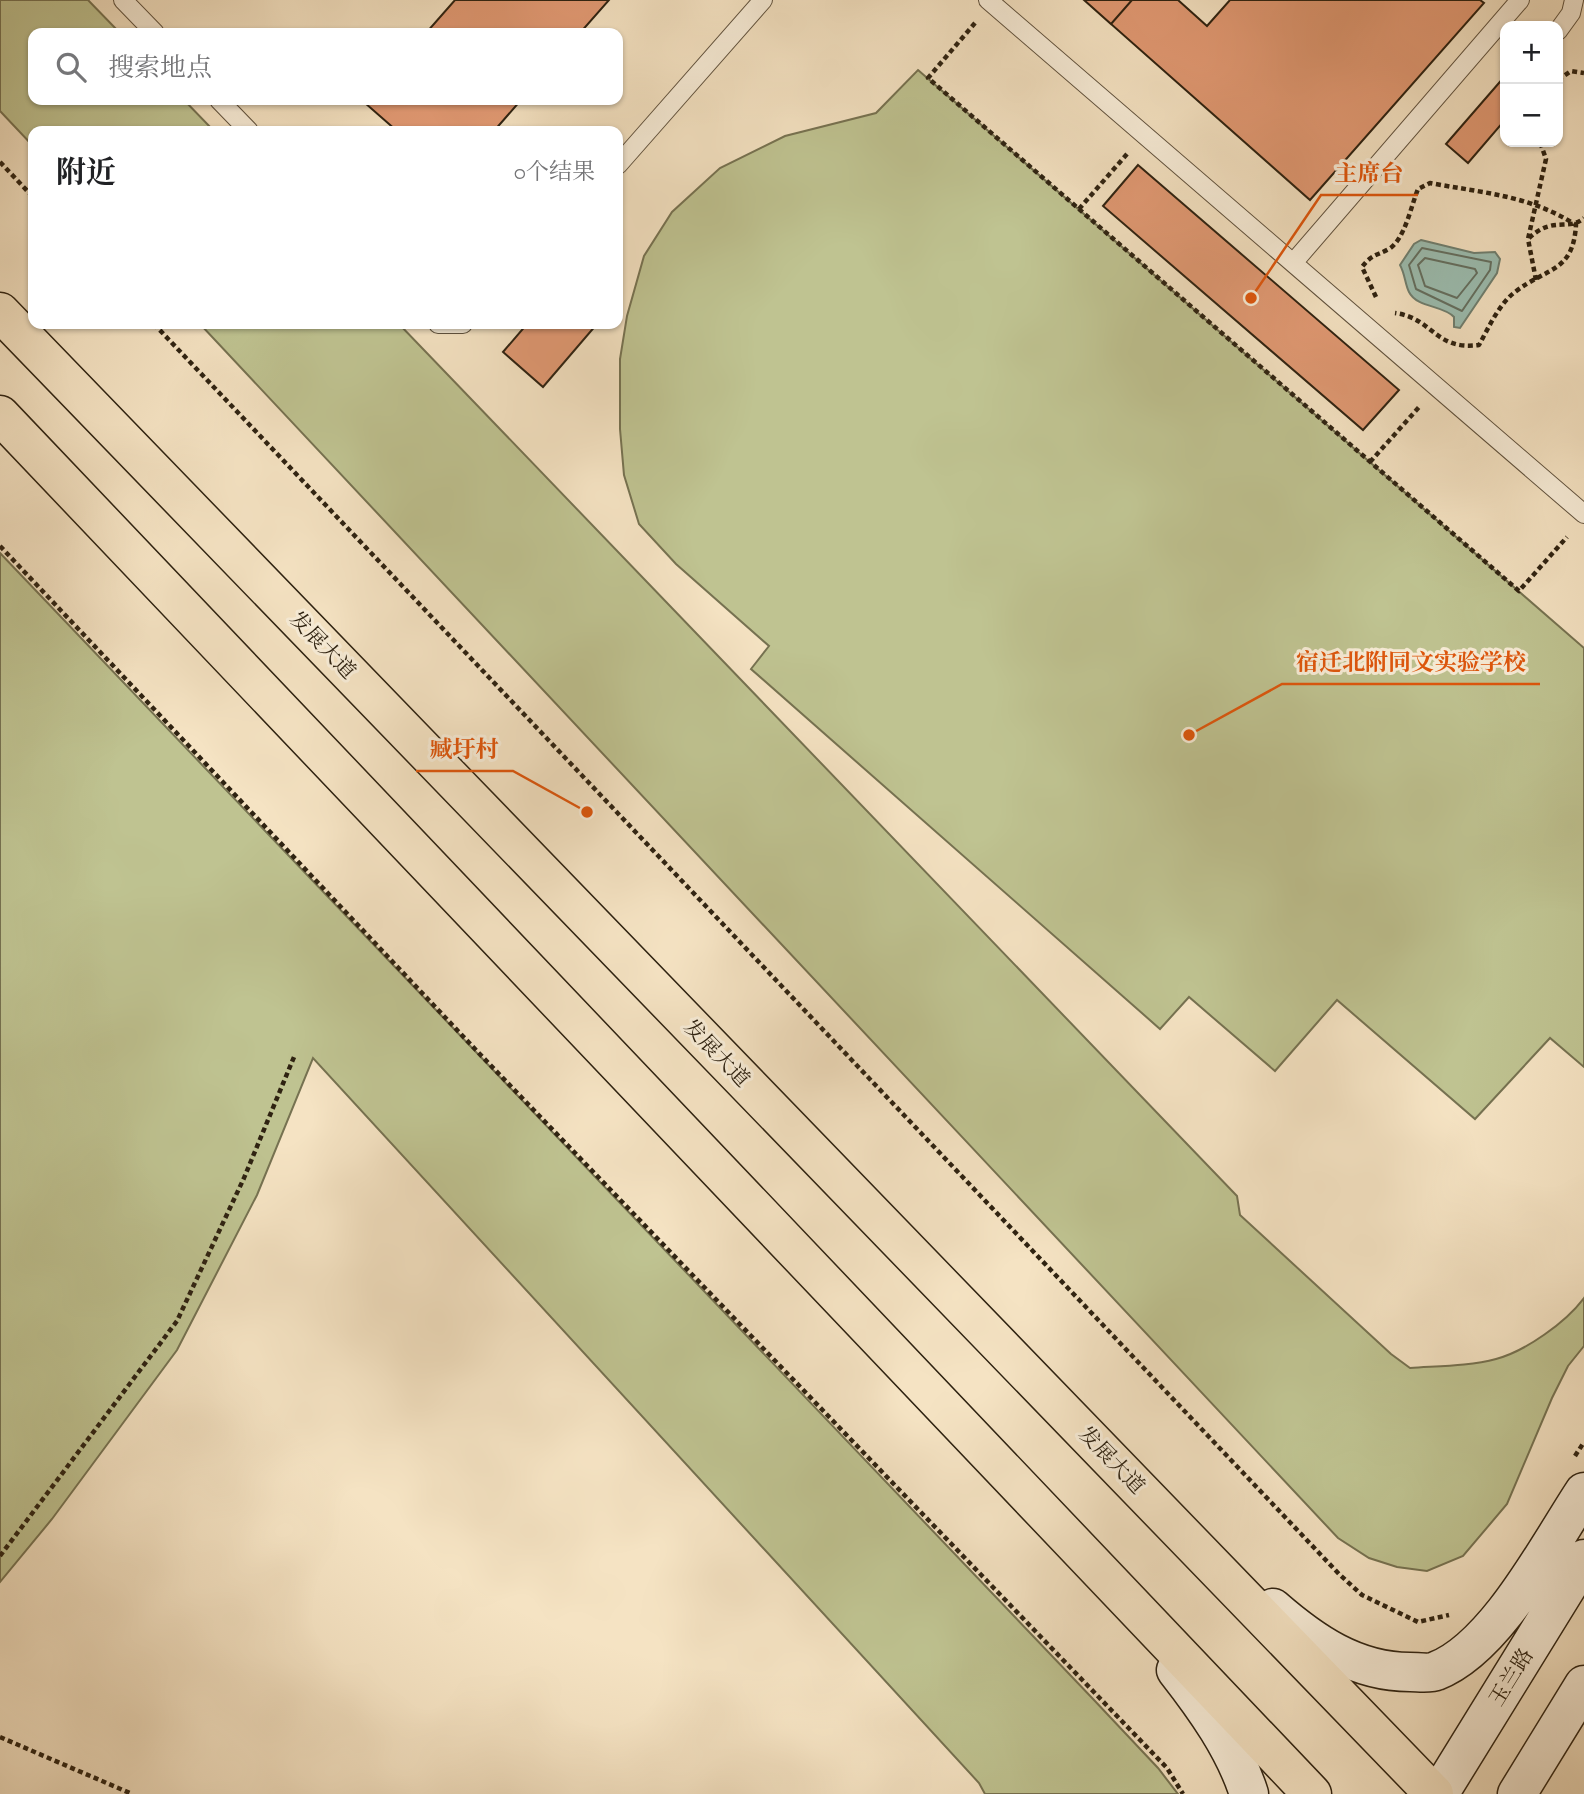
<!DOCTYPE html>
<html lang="zh">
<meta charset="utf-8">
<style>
:root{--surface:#fff;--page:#f2f2f2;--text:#202124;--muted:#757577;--line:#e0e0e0}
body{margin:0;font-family:"Sorts Mill Goudy","Noto Serif SC",serif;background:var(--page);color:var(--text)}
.controls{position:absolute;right:21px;top:21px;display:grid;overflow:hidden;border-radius:14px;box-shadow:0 2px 5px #0004}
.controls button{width:63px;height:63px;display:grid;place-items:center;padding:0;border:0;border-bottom:2px solid var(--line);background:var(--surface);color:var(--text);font:35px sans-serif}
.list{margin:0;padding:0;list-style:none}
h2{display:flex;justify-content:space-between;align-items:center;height:91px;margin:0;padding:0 28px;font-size:30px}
h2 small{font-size:23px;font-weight:400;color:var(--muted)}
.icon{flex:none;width:38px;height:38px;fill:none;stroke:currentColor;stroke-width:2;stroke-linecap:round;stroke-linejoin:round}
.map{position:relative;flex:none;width:1584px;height:1794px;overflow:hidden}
.search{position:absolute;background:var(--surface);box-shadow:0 2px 5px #0004;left:28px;top:28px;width:595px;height:77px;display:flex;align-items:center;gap:18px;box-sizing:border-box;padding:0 24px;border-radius:14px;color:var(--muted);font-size:26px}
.panel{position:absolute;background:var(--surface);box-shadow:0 2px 5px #0004;left:28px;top:126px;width:595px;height:203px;border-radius:14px}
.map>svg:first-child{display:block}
.green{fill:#bfc391;stroke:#767251;stroke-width:2}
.water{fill:#9cbeb1;stroke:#708071;stroke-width:2}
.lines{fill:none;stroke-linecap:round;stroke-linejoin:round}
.shore{stroke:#657061;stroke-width:2}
.building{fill:#e19973;stroke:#2e2211;stroke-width:2}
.lane-casing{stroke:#60523e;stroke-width:20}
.secondary-casing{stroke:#2e2211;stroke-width:41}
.primary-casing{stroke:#2e2211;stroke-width:41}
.path{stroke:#2e2211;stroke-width:4.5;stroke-dasharray:5 3.5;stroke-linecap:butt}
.lane{stroke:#f8edd8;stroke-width:18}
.secondary{stroke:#f8edd8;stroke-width:38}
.primary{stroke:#f5e3c3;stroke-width:38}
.labels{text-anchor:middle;stroke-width:6;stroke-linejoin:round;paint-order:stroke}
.street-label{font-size:21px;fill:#2e2211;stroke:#f8edd8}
.leader{fill:none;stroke:#df560c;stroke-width:2.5}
.callout-dot{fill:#df560c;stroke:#f8edd8;stroke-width:2.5}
.callout-label{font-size:23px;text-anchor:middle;font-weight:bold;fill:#df560c;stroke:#f8edd8;stroke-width:6;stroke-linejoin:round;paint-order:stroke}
</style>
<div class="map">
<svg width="1584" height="1794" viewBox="0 0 1584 1794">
<rect width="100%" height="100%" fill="#f5e3c3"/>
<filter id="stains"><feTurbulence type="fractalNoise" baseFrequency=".00286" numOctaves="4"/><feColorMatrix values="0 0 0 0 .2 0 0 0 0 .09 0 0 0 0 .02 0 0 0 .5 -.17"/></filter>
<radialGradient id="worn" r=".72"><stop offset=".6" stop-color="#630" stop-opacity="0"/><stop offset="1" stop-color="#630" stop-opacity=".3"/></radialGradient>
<path class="green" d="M0 0H88L120 33H33V100H184L214 131H33V146L0 111Z
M918 70 1584 648V1067L1550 1038 1475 1119 1337 1000 1275 1071 1189 997 1160 1029 751 669 769 646 676 564 639 524 624 475 620 429V359L627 316 644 256 672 212 720 168 785 136 876 113Z
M200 324H399L1237 1196 1240 1215 1391 1354 1410 1368C1438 1366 1470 1366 1496 1359 1526 1351 1566 1322 1584 1298V1346L1568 1366 1552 1398 1507 1504 1463 1556 1427 1571 1397 1567 1369 1558 1338 1538Z
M0 553 1094 1700 1158 1768 1178 1794H985L979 1783 313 1058 257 1195 177 1350 52 1519 0 1582Z"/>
<path class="water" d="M1421 240 1474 253 1495 252 1500 259 1497 273 1460 328 1454 327V317C1443 305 1417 308 1409 292 1405 284 1405 274 1400 265L1414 244Z"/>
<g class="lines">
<path class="shore" d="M1422 248 1491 262 1490 270 1462 311 1416 289 1409 265Z
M1425 258 1475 269 1477 273 1457 298 1425 286 1418 265Z"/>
</g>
<path class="building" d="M455 0H609L580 33H426Z
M1084 0H1132L1111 24Z
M1132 0H1178L1207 26 1230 0H1480L1484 3 1310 200 1111 24Z
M1505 76V120L1468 163 1446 144Z
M368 100H521L494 131H397L365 103Z
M1138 165 1399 390 1363 430 1103 206Z
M527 324H597L543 387 503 352Z"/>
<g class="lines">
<defs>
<path id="lane" d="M123 0 155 33
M988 0 1584 514
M1558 31 1571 13 1574 0
M219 100 249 131
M618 165 763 0
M1293 263 1520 0
M438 324H463"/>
<path id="secondary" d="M1273 1608C1312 1642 1355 1672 1410 1672 1418 1672 1429 1674 1436 1671 1496 1648 1549 1545 1584 1492
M1176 1670C1205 1707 1235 1749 1249 1794
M1439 1794 1584 1559
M1517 1794 1584 1685"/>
<path id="primary" d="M0 312 1434 1794
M0 415 1312 1794"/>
</defs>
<use href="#lane" class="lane-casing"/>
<use href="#secondary" class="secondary-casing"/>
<use href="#primary" class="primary-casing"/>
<path class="path" d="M975 23 928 78 1519 591 1567 537
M1558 80 1571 71 1584 73
M0 162 33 197
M1079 209 1127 154
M1529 238C1554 215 1568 232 1584 218
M1536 280 1528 239 1546 159 1540 142
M1376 297 1362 267C1372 254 1376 256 1389 249 1405 239 1411 206 1418 189L1430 183C1483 193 1529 195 1576 225 1573 273 1547 267 1515 292 1499 304 1489 327 1479 345 1435 351 1433 318 1395 313
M154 324 1339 1574 1362 1595 1418 1622 1449 1615
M1370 462 1420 406
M0 546 475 1049 1167 1768 1183 1794
M1575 1456 1584 1442
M0 1556 177 1321 244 1178 294 1057
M0 1737 132 1794"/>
<use href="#lane" class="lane"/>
<use href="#secondary" class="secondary"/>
<use href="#primary" class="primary"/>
</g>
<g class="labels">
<g class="street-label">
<text transform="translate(323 645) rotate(46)" y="7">发展大道</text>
<text transform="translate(717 1053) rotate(46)" y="7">发展大道</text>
<text transform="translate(1112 1460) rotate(46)" y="7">发展大道</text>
<text transform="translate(1511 1677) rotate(-58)" y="7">玉兰路</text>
</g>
</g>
<path class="leader" d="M1251 298L1321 195H1418M1189 735L1282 684H1540M587 812L513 771H416"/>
<g class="callout-dot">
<circle cx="1251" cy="298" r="7"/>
<circle cx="1189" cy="735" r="7"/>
<circle cx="587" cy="812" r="7"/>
</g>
<g class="callout-label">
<text x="1369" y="181">主席台</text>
<text x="1411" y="670">宿迁北附同文实验学校</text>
<text x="464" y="757">臧圩村</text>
</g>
<rect width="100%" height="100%" filter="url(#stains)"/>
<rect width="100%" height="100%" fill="url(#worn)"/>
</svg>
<div class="controls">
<button>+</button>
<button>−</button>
</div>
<div class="search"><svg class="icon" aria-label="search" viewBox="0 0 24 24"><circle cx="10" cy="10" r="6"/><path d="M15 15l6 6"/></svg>搜索地点</div>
<section class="panel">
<h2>附近<small>0个结果</small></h2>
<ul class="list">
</ul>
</section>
</div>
